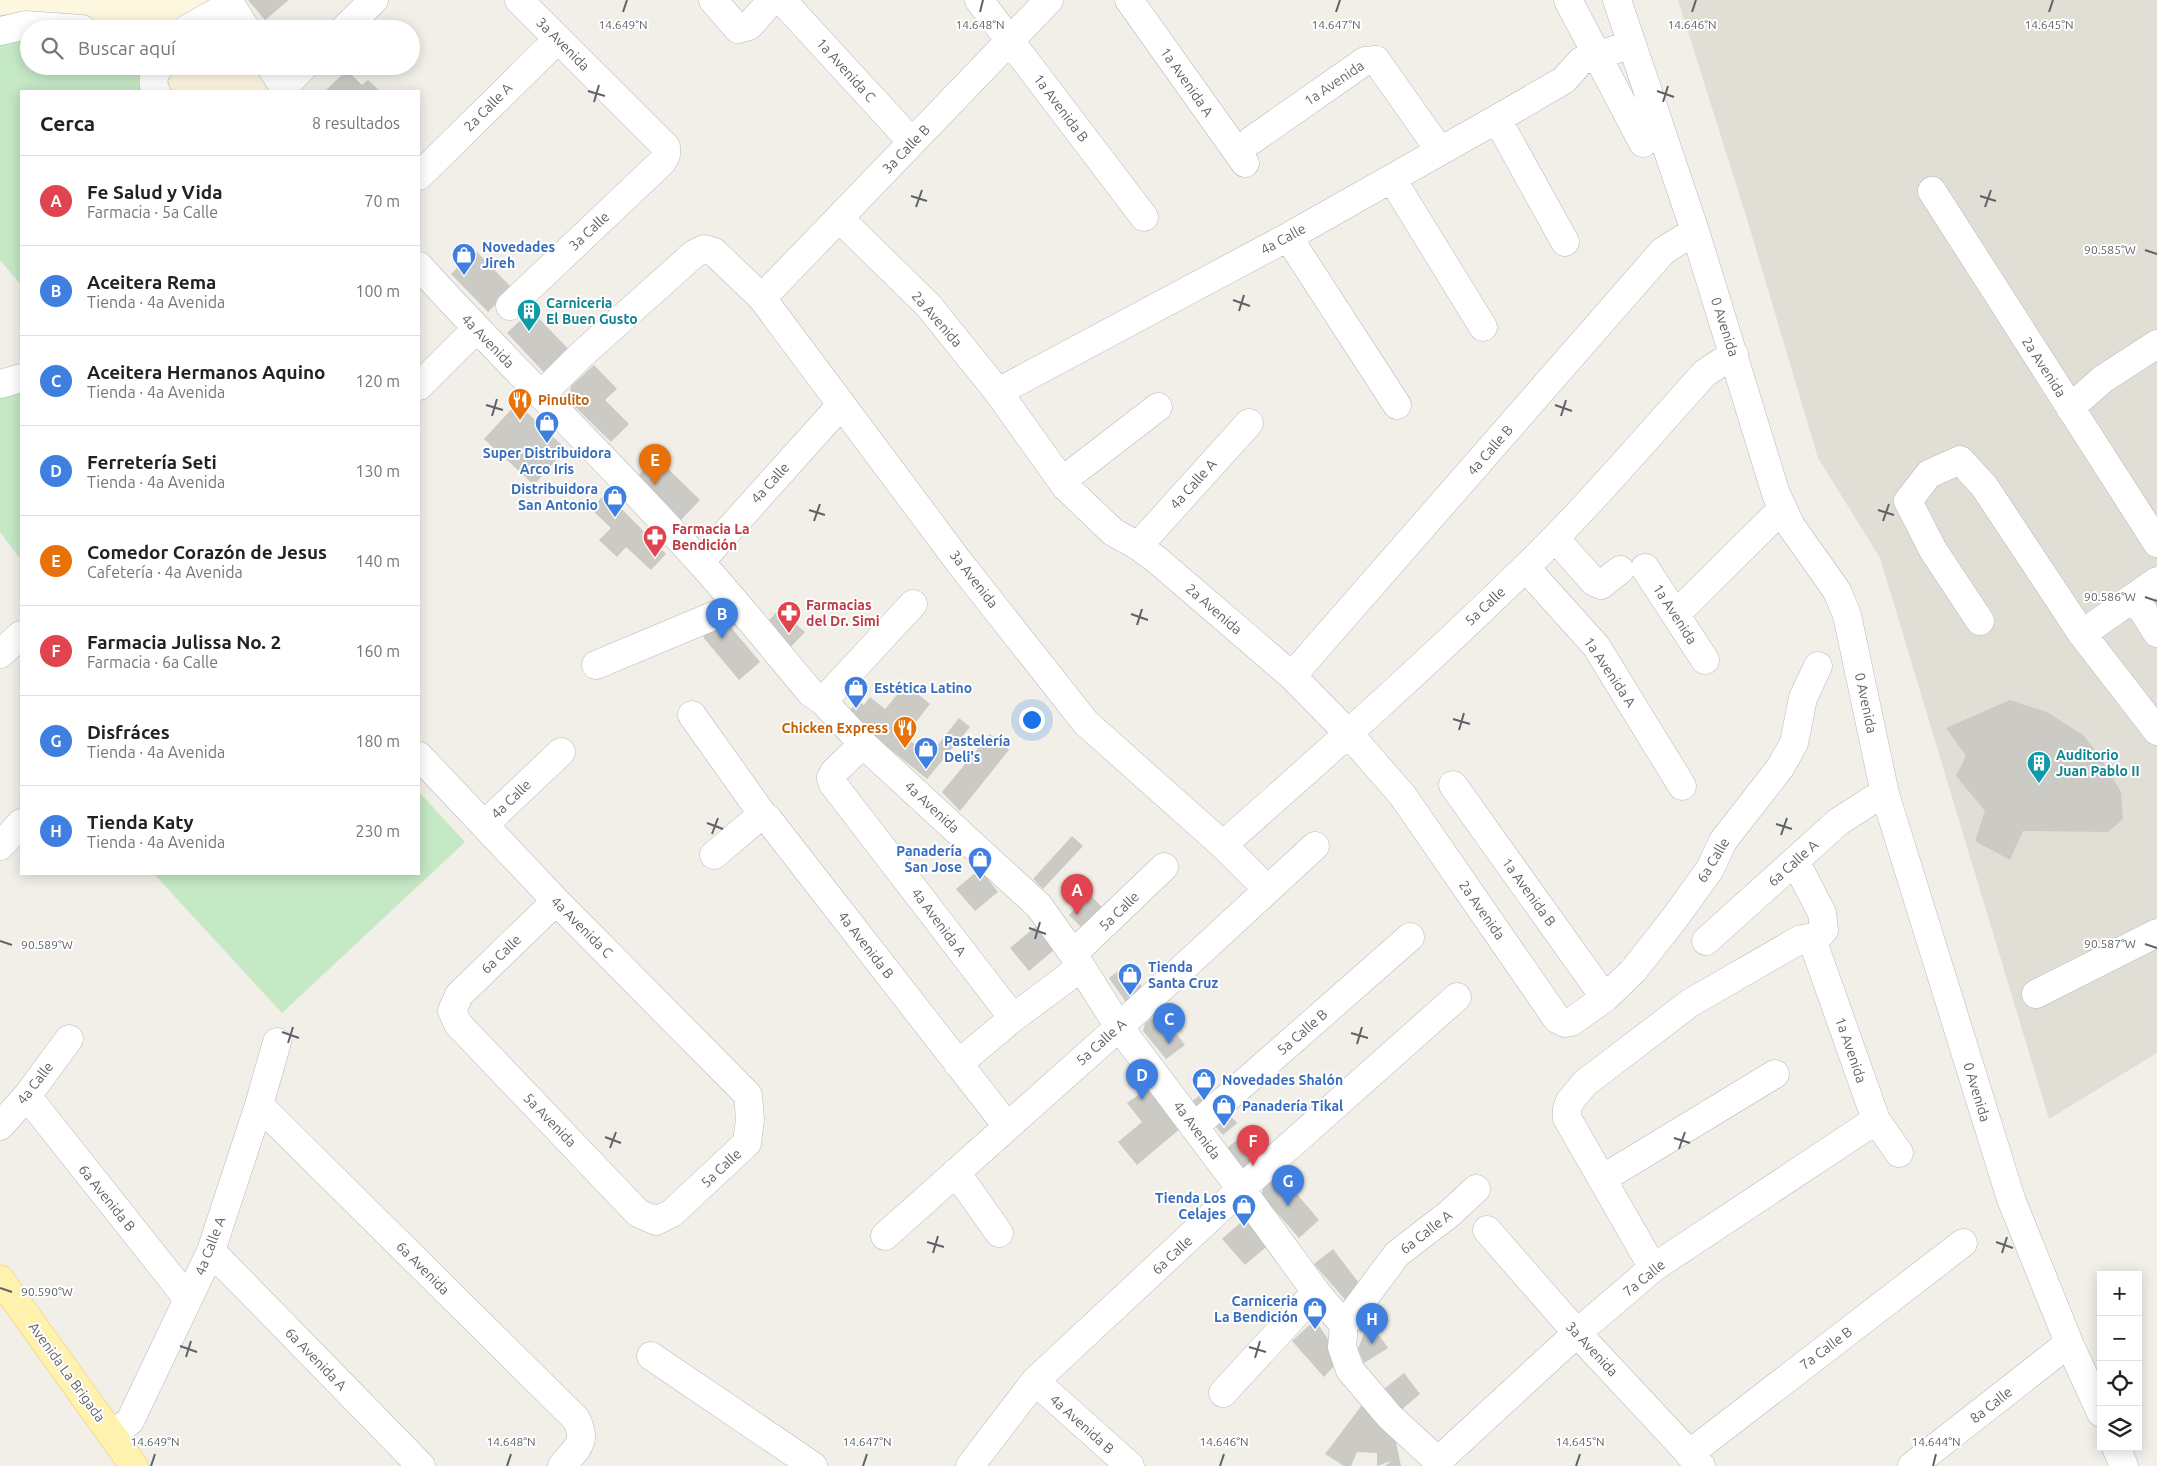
<!DOCTYPE html>
<html lang="es">
<meta charset="utf-8">
<style>
:root{--surface:#fff;--page:#f2f2f2;--text:#222;--muted:#767676;--line:#e0e0e0;--accent:#0f766e}
body{margin:0;font-family:Ubuntu,sans-serif;background:var(--page);color:var(--text)}
.controls{position:absolute;right:15px;bottom:15px;display:grid;overflow:hidden;border-radius:0px;box-shadow:0 2px 12px #0003}
.controls button{width:45px;height:45px;display:grid;place-items:center;padding:0;border:0;border-bottom:1px solid var(--line);background:var(--surface);color:var(--text);font:25px sans-serif}
.you{position:absolute;left:1031px;top:719px;width:18px;height:18px;margin:-12px;border:4px solid #fff;border-radius:50%;background:#1a73e8;box-shadow:0 0 0 8px #1a73e833}
.badge{display:grid;place-items:center;width:32px;height:32px;border-radius:50%;background:var(--accent);color:#fff;font-size:16px;font-weight:700}
.pin{position:absolute;translate:-50% -41px;filter:drop-shadow(0 1px 2px #0008)}
.pin::after{content:'';position:absolute;top:26px;width:18px;height:15px;background:inherit;clip-path:polygon(0 0,100% 0,50% 100%)}
.list{margin:0;padding:0;list-style:none}
h2{display:flex;justify-content:space-between;align-items:center;height:65px;margin:0;padding:0 20px;font-size:21px}
h2 small{font-size:16px;font-weight:400;color:var(--muted)}
.list li{display:grid;grid-template-columns:32px 1fr auto;gap:15px;align-items:center;box-sizing:border-box;height:90px;padding:0 20px;border-top:1px solid var(--line)}
.list b{display:block;font-size:19px;white-space:nowrap}
.list p{margin:0;font-size:16px;white-space:nowrap;color:var(--muted)}
.list em{font-size:16px;font-style:normal;color:var(--muted)}
.icon{flex:none;width:28px;height:28px;fill:none;stroke:currentColor;stroke-width:2;stroke-linecap:round;stroke-linejoin:round}
.map{position:relative;flex:none;width:2157px;height:1466px;overflow:hidden}
.search{position:absolute;background:var(--surface);box-shadow:0 2px 12px #0003;left:20px;top:20px;width:400px;height:55px;display:flex;align-items:center;gap:12px;box-sizing:border-box;padding:0 18px;border-radius:28px;color:var(--muted);font-size:19px}
.panel{position:absolute;background:var(--surface);box-shadow:0 2px 12px #0003;left:20px;top:90px;width:400px;height:785px;border-radius:0px}
.map>svg:first-child{display:block}
.commercial{fill:#fef7e0}
.education{fill:#e1ded6}
.green{fill:#c5e8c5}
.building{fill:#cccac5}
.lines{fill:none;stroke-linecap:round;stroke-linejoin:round}
.minor-casing{stroke:#b5b8bc;stroke-width:29}
.major-casing{stroke:#f2c960;stroke-width:29}
.minor{stroke:#fff;stroke-width:28}
.major{stroke:#fff2af;stroke-width:28}
.ticks{fill:none;stroke:#5f6368;stroke-width:2}
.labels{text-anchor:middle;stroke-width:4;stroke-linejoin:round;paint-order:stroke}
.street-label{font-size:14px;fill:#5f6368;stroke:#fff}
.shop-label{font-size:14px;font-weight:bold;fill:#366cbe;stroke:#fff;text-anchor:start}
.culture-label{font-size:14px;font-weight:bold;fill:#0d838f;stroke:#fff;text-anchor:start}
.food-label{font-size:14px;font-weight:bold;fill:#c56008;stroke:#fff;text-anchor:start}
.health-label{font-size:14px;font-weight:bold;fill:#be3a42;stroke:#fff;text-anchor:start}
.ticks-label{font-size:12px;text-anchor:middle;fill:#5f6368;stroke:#fff;stroke-width:4;stroke-linejoin:round;paint-order:stroke}
</style>
<div class="map">
<svg width="2157" height="1466" viewBox="0 0 2157 1466">
<rect width="100%" height="100%" fill="#f1efe8"/>
<path class="commercial" d="M0 0H217L236 29H106L0 15Z
M154 66H261L277 91H172Z"/>
<path class="education" d="M1678 0H2157V1053L2049 1119 1880 558 1818 458 1747 219Z"/>
<path class="green" d="M0 15 106 29H29V66H154L172 91H21V285L0 260Z
M21 379V560L0 532V386Z
M419 792 465 842 282 1013 154 874H419Z"/>
<path class="building" d="M248 0H289L265 20Z
M347 70 362 85 368 80 380 91H325Z
M475 250 512 288 488 312 451 274Z
M531 310 575 356 550 379 507 333Z
M594 365 617 389 605 400 629 424 611 442 568 400 571 386Z
M517 403 566 449 534 485 484 439Z
M656 457 700 500 681 520 636 478Z
M606 493 666 554 651 570 626 547 617 557 599 540 611 528 591 509Z
M779 609 805 632 789 649 764 626Z
M724 619 760 662 739 680 703 637Z
M906 684 930 704 905 736 918 747 922 742 933 751 959 718 970 727 927 779 847 714 858 700 864 705 870 697 885 709Z
M2010 700 2047 712 2083 735 2099 755 2121 792 2123 819 2108 832 2023 831 2010 860 1975 841 1985 811 1956 776 1966 756 1946 728Z
M990 734 1009 750 960 811 942 792Z
M1072 836 1083 846 1043 889 1033 879Z
M980 869 998 892 975 911 956 889Z
M1089 894 1110 915 1090 936 1069 915Z
M1035 927 1054 950 1029 971 1010 948Z
M1126 965 1146 992 1128 1005 1109 978Z
M1160 1012 1185 1045 1166 1059 1143 1031 1145 1023Z
M1148 1088 1182 1127 1137 1165 1118 1142 1142 1122 1127 1103Z
M1208 1089 1218 1100 1201 1114 1191 1102Z
M1229 1114 1237 1123 1223 1135 1215 1126Z
M1243 1135 1267 1163 1251 1177 1227 1148Z
M1279 1173 1319 1220 1299 1238 1262 1196 1263 1188Z
M1248 1216 1271 1243 1245 1265 1222 1239Z
M1333 1249 1362 1287 1348 1303 1314 1264Z
M1315 1320 1341 1358 1324 1377 1292 1341Z
M1372 1325 1388 1348 1364 1363 1358 1349 1364 1333Z
M1404 1373 1420 1394 1401 1410 1384 1389Z
M1362 1405 1392 1423 1401 1466H1385L1391 1461 1377 1466V1453L1357 1452 1351 1466H1344L1325 1454Z"/>
<g class="lines">
<defs>
<path id="minor" d="M228 0 246 29
M713 0 738 29 749 26 772 0
M779 0 790 9 912 142
M979 0 1144 217
M1129 0 1245 163
M1568 0 1643 143
M1617 0 1695 231 1776 494 1791 526 1837 591 1847 615 1885 794 2011 1199 2069 1343 2101 1413
M187 29 231 4
M344 29 374 0
M0 31 26 25 82 29
M270 66 286 91
M284 87 304 66
M156 91C151 82 154 74 160 66
M1497 119 1565 242
M1252 140 1365 61 1376 60 1440 151
M419 176 558 39
M1392 179 1483 327
M1932 191 2157 543
M839 218 928 305 998 392 1066 487 1113 532 1138 546 1157 560 1292 676 1349 734 1403 796 1557 1019 1565 1023 1571 1022 1605 998 1633 971 1674 919 1710 869 1723 841 1780 768 1794 743 1803 698 1818 666
M1288 237 1397 405
M419 266C510 367 610 461 701 563 739 605 775 650 811 693L823 701 863 744 1039 906 1073 954 1119 1027 1241 1189 1316 1292 1344 1325 1342 1347 1350 1370 1390 1417 1438 1461
M762 298 1049 0
M510 306 662 162 666 155V147L519 0
M0 384 21 378
M419 386 476 329
M998 392 1288 237 1497 119 1564 80 1581 61 1632 44
M541 395 580 356 694 254 704 249 714 252 762 298 959 562 1086 723 1223 845 1267 889
M2070 408 2103 379 2157 344
M1062 481 1158 407
M1555 538 1594 582 1601 585 1620 570
M1138 546 1249 423
M700 562 841 405
M1526 568 1596 646 1682 786
M1645 568 1705 660
M2135 598 2157 633
M1676 614 1782 509
M1980 621 1933 550 1908 501 1929 474 1960 460 1984 486 2082 634 2157 731
M2082 634 2157 581
M0 654 21 635
M596 665 737 606
M1292 676 1663 251 1695 231
M823 701 913 604
M692 715 763 815
M863 744 834 772 831 778 833 784 1013 1018
M419 756 556 901 748 1095 750 1119 747 1143 672 1213 656 1221 638 1213 458 1024 452 1011 459 995 556 901
M1453 785 1605 998
M484 825 561 752
M1223 845C1326 754 1428 663 1526 567 1589 506 1646 438 1705 373L1734 354
M0 846 21 823
M714 855 759 817 763 815 768 819 1007 1126
M1795 861 1822 913 1824 930 1813 942
M1706 941 1838 822 1872 800 1885 794
M1813 942 1876 1120 1899 1153
M1073 954 1164 867
M2036 994 2157 933
M958 1064 1013 1018 1080 968
M27 1096 188 1299
M259 1105 576 1419C588 1443 577 1447 562 1466
M0 1126 27 1096 69 1039
M1194 1127 1410 937
M956 1172 999 1233
M1602 1179 1775 1074
M1487 1230 1577 1333 1701 1466
M885 1236 1119 1027 1315 846
M211 1251 421 1466
M1653 1268 1567 1118V1109L1570 1101 1585 1083 1690 1003 1801 939 1808 938 1813 942
M1344 1325 1397 1254 1449 1214 1476 1189
M651 1356 813 1466
M1035 1381 1130 1466
M1223 1393 1316 1292
M112 1435 130 1421 211 1251 259 1105 277 1042
M2116 1447 2124 1466
M1689 1454 1963 1243
M970 1466 1035 1381 1241 1189 1457 997
M1436 1466 1438 1461 1577 1333 1653 1268 1876 1120
M1912 1466 2069 1343"/>
<path id="major" d="M0 1279 134 1466"/>
</defs>
<use href="#minor" class="minor-casing"/>
<use href="#major" class="major-casing"/>
<use href="#minor" class="minor"/>
<use href="#major" class="major"/>
</g>
<path class="ticks" d="M623 12 627 0M980 12 983 0M1336 12 1340 0M1692 12 1696 0M2049 12 2053 0M588 91 605 96M1657 91 1674 97M594 102 599 85M1663 102 1668 86M911 196 927 201M1980 196 1996 201M916 207 922 190M1985 207 1991 190M2145 250 2157 254M1233 300 1250 306M1239 311 1244 295M486 405 503 410M1555 405 1572 411M492 416 497 399M1561 416 1566 400M809 510 825 515M1878 510 1894 515M814 521 820 504M1883 521 1889 504M2145 597 2157 601M1131 614 1148 620M1137 625 1142 609M1453 719 1470 724M1459 730 1464 713M707 823 723 829M1776 824 1792 829M712 834 718 818M1781 835 1787 818M1029 928 1046 934M1035 939 1040 922M0 941 12 945M2145 944 2157 948M282 1032 299 1038M1351 1033 1368 1038M288 1043 293 1027M1357 1044 1362 1027M605 1137 621 1143M1674 1138 1690 1143M610 1148 616 1132M1679 1149 1685 1132M927 1242 944 1247M1996 1242 2013 1248M933 1253 938 1236M2002 1253 2007 1237M0 1288 12 1292M180 1346 197 1352M1249 1347 1266 1352M186 1357 191 1341M1255 1358 1260 1341M151 1466 155 1454M507 1466 511 1454M863 1466 867 1454M1220 1466 1224 1454M1576 1466 1580 1454M1933 1466 1936 1454"/>
<defs>
<symbol id="shop-pin" viewBox="-11 -11 22 30"><path d="M0 17L-7.5 6A9.5 9.5 0 1 1 7.5 6Z" fill="#3f7fe0" stroke="#fff"/><path d="M-5-2.5h2.3a2.7 3.5 0 0 1 5.4 0H5L5.5 6h-11ZM-1.5-2.5h3a1.5 2.3 0 0 0-3 0Z" fill="#fff"/></symbol>
<symbol id="building-pin" viewBox="-11 -11 22 30"><path d="M0 17L-7.5 6A9.5 9.5 0 1 1 7.5 6Z" fill="#0f9aa8" stroke="#fff"/><path d="M-4-6H4V6H1V3H-1V6H-4ZM-2.5-4.3h1.7v1.8h-1.7ZM.8-4.3h1.7v1.8H.8ZM-2.5-1h1.7V.8h-1.7ZM.8-1h1.7V.8H.8Z" fill="#fff"/></symbol>
<symbol id="restaurant-pin" viewBox="-11 -11 22 30"><path d="M0 17L-7.5 6A9.5 9.5 0 1 1 7.5 6Z" fill="#e8710a" stroke="#fff"/><path d="M-5-6h1v4h1v-4h1v4h1v-4h1v5L-1.5 .5V6h-2V.5L-5-1ZM5-6V6H3V1.5H1.5Q1.5-4 5-6Z" fill="#fff"/></symbol>
<symbol id="pharmacy-pin" viewBox="-11 -11 22 30"><path d="M0 17L-7.5 6A9.5 9.5 0 1 1 7.5 6Z" fill="#e0444e" stroke="#fff"/><path d="M-2-6h4v4h4v4h-4v4h-4v-4h-4v-4h4Z" fill="#fff"/></symbol>
</defs>
<g fill-rule="evenodd">
<use href="#shop-pin" x="450" y="241" width="28" height="38"/>
<use href="#building-pin" x="515" y="297" width="28" height="38"/>
<use href="#restaurant-pin" x="506" y="386" width="28" height="38"/>
<use href="#shop-pin" x="533" y="409" width="28" height="38"/>
<use href="#shop-pin" x="601" y="483" width="28" height="38"/>
<use href="#pharmacy-pin" x="641" y="523" width="28" height="38"/>
<use href="#pharmacy-pin" x="775" y="599" width="28" height="38"/>
<use href="#shop-pin" x="842" y="674" width="28" height="38"/>
<use href="#restaurant-pin" x="891" y="714" width="28" height="38"/>
<use href="#shop-pin" x="912" y="735" width="28" height="38"/>
<use href="#building-pin" x="2025" y="749" width="28" height="38"/>
<use href="#shop-pin" x="966" y="845" width="28" height="38"/>
<use href="#shop-pin" x="1116" y="961" width="28" height="38"/>
<use href="#shop-pin" x="1190" y="1066" width="28" height="38"/>
<use href="#shop-pin" x="1210" y="1092" width="28" height="38"/>
<use href="#shop-pin" x="1230" y="1192" width="28" height="38"/>
<use href="#shop-pin" x="1301" y="1295" width="28" height="38"/>
</g>
<g class="labels">
<g class="street-label">
<text transform="translate(563 44) rotate(45)" y="5">3a Avenida</text>
<text transform="translate(846 70) rotate(48)" y="5">1a Avenida C</text>
<text transform="translate(1187 82) rotate(55)" y="5">1a Avenida A</text>
<text transform="translate(1334 83) rotate(-34)" y="5">1a Avenida</text>
<text transform="translate(488 107) rotate(-45)" y="5">2a Calle A</text>
<text transform="translate(1061 108) rotate(53)" y="5">1a Avenida B</text>
<text transform="translate(906 149) rotate(-46)" y="5">3a Calle B</text>
<text transform="translate(589 231) rotate(-43)" y="5">3a Calle</text>
<text transform="translate(1283 239) rotate(-29)" y="5">4a Calle</text>
<text transform="translate(937 319) rotate(49)" y="5">2a Avenida</text>
<text transform="translate(1725 327) rotate(72)" y="5">0 Avenida</text>
<text transform="translate(488 341) rotate(46)" y="5">4a Avenida</text>
<text transform="translate(2044 367) rotate(57)" y="5">2a Avenida</text>
<text transform="translate(1490 450) rotate(-49)" y="5">4a Calle B</text>
<text transform="translate(770 483) rotate(-48)" y="5">4a Calle</text>
<text transform="translate(1193 484) rotate(-48)" y="5">4a Calle A</text>
<text transform="translate(974 579) rotate(52)" y="5">3a Avenida</text>
<text transform="translate(1485 606) rotate(-43)" y="5">5a Calle</text>
<text transform="translate(1214 609) rotate(41)" y="5">2a Avenida</text>
<text transform="translate(1675 614) rotate(57)" y="5">1a Avenida</text>
<text transform="translate(1610 672) rotate(56)" y="5">1a Avenida A</text>
<text transform="translate(1866 703) rotate(78)" y="5">0 Avenida</text>
<text transform="translate(511 799) rotate(-44)" y="5">4a Calle</text>
<text transform="translate(932 807) rotate(43)" y="5">4a Avenida</text>
<text transform="translate(1713 860) rotate(-59)" y="5">6a Calle</text>
<text transform="translate(1793 863) rotate(-42)" y="5">6a Calle A</text>
<text transform="translate(1529 892) rotate(54)" y="5">1a Avenida B</text>
<text transform="translate(1482 910) rotate(55)" y="5">2a Avenida</text>
<text transform="translate(1119 911) rotate(-44)" y="5">5a Calle</text>
<text transform="translate(939 922) rotate(53)" y="5">4a Avenida A</text>
<text transform="translate(582 927) rotate(45)" y="5">4a Avenida C</text>
<text transform="translate(866 945) rotate(52)" y="5">4a Avenida B</text>
<text transform="translate(501 954) rotate(-44)" y="5">6a Calle</text>
<text transform="translate(1302 1032) rotate(-41)" y="5">5a Calle B</text>
<text transform="translate(1101 1042) rotate(-42)" y="5">5a Calle A</text>
<text transform="translate(1851 1050) rotate(71)" y="5">1a Avenida</text>
<text transform="translate(35 1083) rotate(-52)" y="5">4a Calle</text>
<text transform="translate(1977 1092) rotate(73)" y="5">0 Avenida</text>
<text transform="translate(550 1120) rotate(46)" y="5">5a Avenida</text>
<text transform="translate(1197 1130) rotate(53)" y="5">4a Avenida</text>
<text transform="translate(721 1168) rotate(-43)" y="5">5a Calle</text>
<text transform="translate(107 1198) rotate(51)" y="5">6a Avenida B</text>
<text transform="translate(1426 1232) rotate(-38)" y="5">6a Calle A</text>
<text transform="translate(210 1246) rotate(-69)" y="5">4a Calle A</text>
<text transform="translate(1172 1255) rotate(-43)" y="5">6a Calle</text>
<text transform="translate(423 1268) rotate(45)" y="5">6a Avenida</text>
<text transform="translate(1644 1278) rotate(-39)" y="5">7a Calle</text>
<text transform="translate(1826 1348) rotate(-37)" y="5">7a Calle B</text>
<text transform="translate(1592 1349) rotate(47)" y="5">3a Avenida</text>
<text transform="translate(316 1359) rotate(46)" y="5">6a Avenida A</text>
<text transform="translate(67 1372) rotate(54)" y="5">Avenida La Brigada</text>
<text transform="translate(1991 1405) rotate(-38)" y="5">8a Calle</text>
<text transform="translate(1082 1424) rotate(42)" y="5">4a Avenida B</text>
</g>
<g class="shop-label">
<text x="482" y="252">Novedades<tspan x="482" dy="16">Jireh</tspan></text>
<text x="547" y="458" text-anchor="middle">Super Distribuidora<tspan x="547" dy="16">Arco Iris</tspan></text>
<text x="598" y="494" text-anchor="end">Distribuidora<tspan x="598" dy="16">San Antonio</tspan></text>
<text x="874" y="693">Estética Latino</text>
<text x="944" y="746">Pastelería<tspan x="944" dy="16">Deli's</tspan></text>
<text x="962" y="856" text-anchor="end">Panadería<tspan x="962" dy="16">San Jose</tspan></text>
<text x="1148" y="972">Tienda<tspan x="1148" dy="16">Santa Cruz</tspan></text>
<text x="1222" y="1085">Novedades Shalón</text>
<text x="1242" y="1111">Panadería Tikal</text>
<text x="1226" y="1203" text-anchor="end">Tienda Los<tspan x="1226" dy="16">Celajes</tspan></text>
<text x="1298" y="1306" text-anchor="end">Carniceria<tspan x="1298" dy="16">La Bendición</tspan></text>
</g>
<g class="culture-label">
<text x="546" y="308">Carniceria<tspan x="546" dy="16">El Buen Gusto</tspan></text>
<text x="2056" y="760">Auditorio<tspan x="2056" dy="16">Juan Pablo II</tspan></text>
</g>
<g class="food-label">
<text x="538" y="405">Pinulito</text>
<text x="888" y="733" text-anchor="end">Chicken Express</text>
</g>
<g class="health-label">
<text x="672" y="534">Farmacia La<tspan x="672" dy="16">Bendición</tspan></text>
<text x="806" y="610">Farmacias<tspan x="806" dy="16">del Dr. Simi</tspan></text>
</g>
</g>
<g class="ticks-label">
<text x="623" y="29">14.649°N</text>
<text x="980" y="29">14.648°N</text>
<text x="1336" y="29">14.647°N</text>
<text x="1692" y="29">14.646°N</text>
<text x="2049" y="29">14.645°N</text>
<text x="2110" y="254">90.585°W</text>
<text x="2110" y="601">90.586°W</text>
<text x="2110" y="948">90.587°W</text>
<text x="47" y="949">90.589°W</text>
<text x="47" y="1296">90.590°W</text>
<text x="155" y="1446">14.649°N</text>
<text x="511" y="1446">14.648°N</text>
<text x="867" y="1446">14.647°N</text>
<text x="1224" y="1446">14.646°N</text>
<text x="1580" y="1446">14.645°N</text>
<text x="1936" y="1446">14.644°N</text>
</g>
</svg>
<div class="controls">
<button>+</button>
<button>−</button>
<button><svg class="icon" aria-label="locate" viewBox="0 0 24 24"><circle cx="12" cy="12" r="6"/><path d="M12 2v4M12 18v4M2 12h4M18 12h4"/></svg></button>
<button><svg class="icon" aria-label="layers" viewBox="0 0 24 24"><path d="M12 4l9 5-9 5-9-5zM3 14l9 5 9-5"/></svg></button>
</div>
<div class="you"></div>
<div class="pin badge" style="left:1077px;top:915px;background:#e0444e">A</div>
<div class="pin badge" style="left:722px;top:639px;background:#3f7fe0">B</div>
<div class="pin badge" style="left:1169px;top:1044px;background:#3f7fe0">C</div>
<div class="pin badge" style="left:1142px;top:1100px;background:#3f7fe0">D</div>
<div class="pin badge" style="left:655px;top:485px;background:#e8710a">E</div>
<div class="pin badge" style="left:1253px;top:1166px;background:#e0444e">F</div>
<div class="pin badge" style="left:1288px;top:1206px;background:#3f7fe0">G</div>
<div class="pin badge" style="left:1372px;top:1344px;background:#3f7fe0">H</div>
<div class="search"><svg class="icon" aria-label="search" viewBox="0 0 24 24"><circle cx="10" cy="10" r="6"/><path d="M15 15l6 6"/></svg>Buscar aquí</div>
<section class="panel">
<h2>Cerca<small>8 resultados</small></h2>
<ul class="list">
<li><span class="badge" style="background:#e0444e">A</span><div><b>Fe Salud y Vida</b><p>Farmacia · 5a Calle</p></div><em>70 m</em></li>
<li><span class="badge" style="background:#3f7fe0">B</span><div><b>Aceitera Rema</b><p>Tienda · 4a Avenida</p></div><em>100 m</em></li>
<li><span class="badge" style="background:#3f7fe0">C</span><div><b>Aceitera Hermanos Aquino</b><p>Tienda · 4a Avenida</p></div><em>120 m</em></li>
<li><span class="badge" style="background:#3f7fe0">D</span><div><b>Ferretería Seti</b><p>Tienda · 4a Avenida</p></div><em>130 m</em></li>
<li><span class="badge" style="background:#e8710a">E</span><div><b>Comedor Corazón de Jesus</b><p>Cafetería · 4a Avenida</p></div><em>140 m</em></li>
<li><span class="badge" style="background:#e0444e">F</span><div><b>Farmacia Julissa No. 2</b><p>Farmacia · 6a Calle</p></div><em>160 m</em></li>
<li><span class="badge" style="background:#3f7fe0">G</span><div><b>Disfráces</b><p>Tienda · 4a Avenida</p></div><em>180 m</em></li>
<li><span class="badge" style="background:#3f7fe0">H</span><div><b>Tienda Katy</b><p>Tienda · 4a Avenida</p></div><em>230 m</em></li>
</ul>
</section>
</div>
